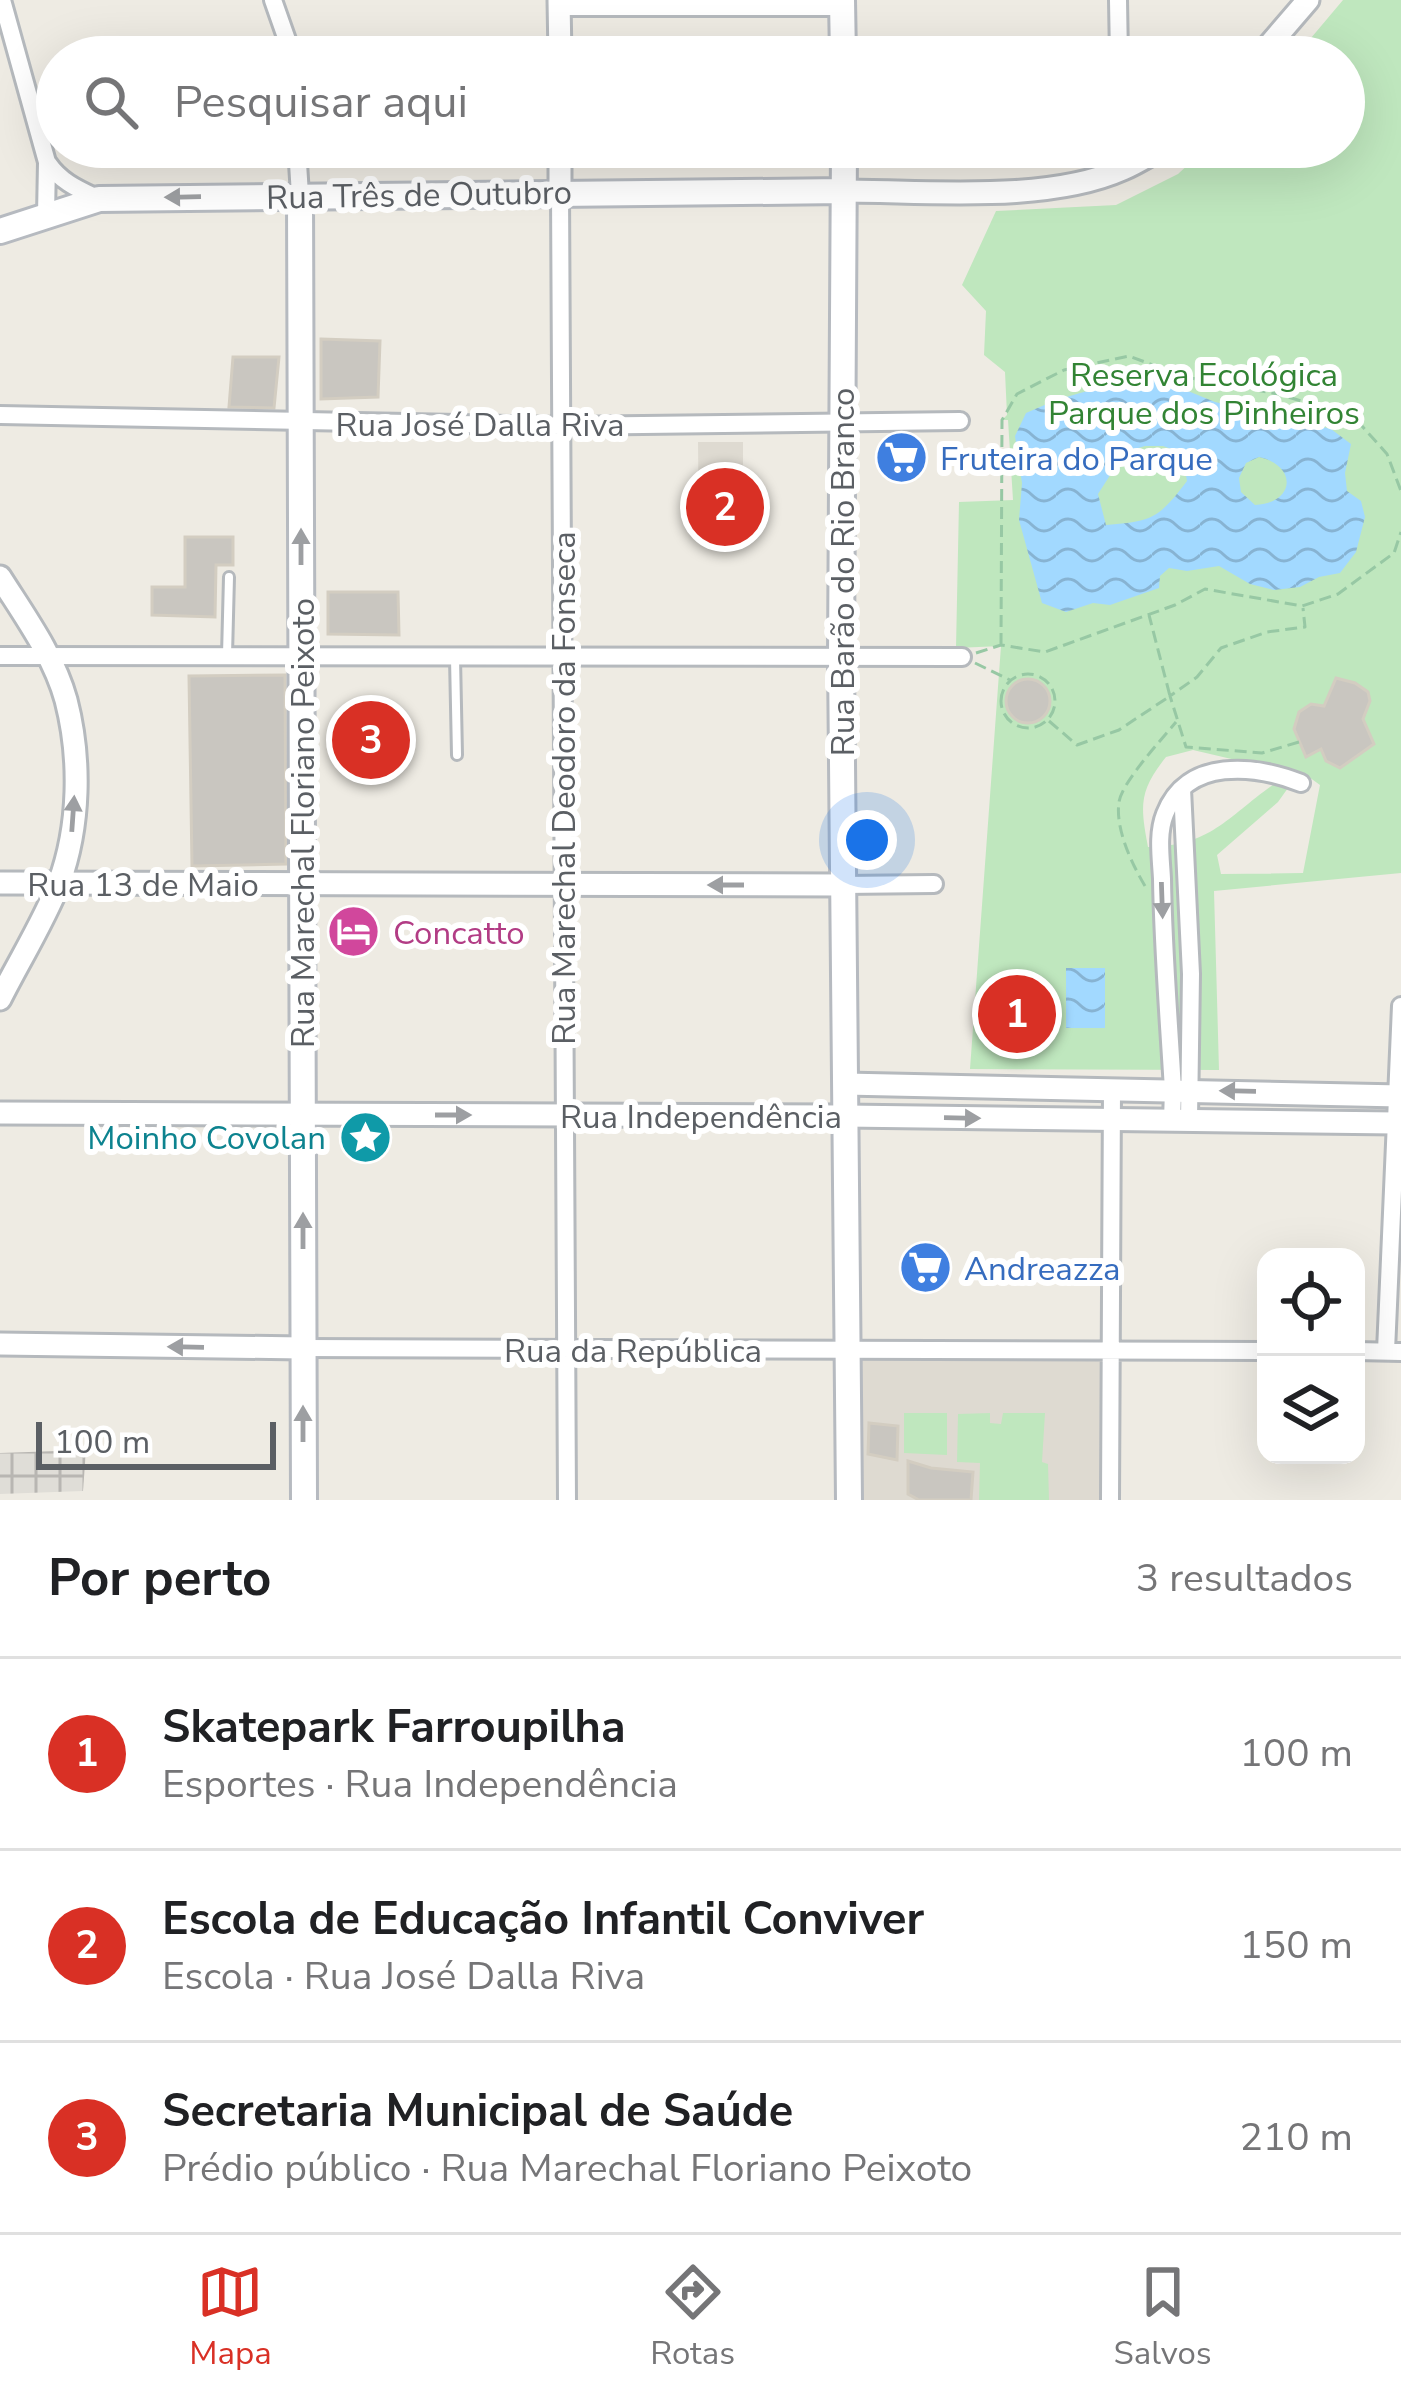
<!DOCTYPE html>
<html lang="pt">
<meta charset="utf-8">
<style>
:root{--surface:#fff;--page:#f2f2f2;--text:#202124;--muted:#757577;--line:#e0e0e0;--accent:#d93025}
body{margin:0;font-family:"Nunito Sans",sans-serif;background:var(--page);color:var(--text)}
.controls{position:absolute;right:36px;bottom:36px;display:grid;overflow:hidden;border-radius:24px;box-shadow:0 12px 48px #0002}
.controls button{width:108px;height:108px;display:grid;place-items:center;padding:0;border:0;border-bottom:3px solid var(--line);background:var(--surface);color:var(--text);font:60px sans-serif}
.scale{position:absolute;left:36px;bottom:30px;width:240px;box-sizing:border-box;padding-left:12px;border:6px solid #5b5f64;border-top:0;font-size:33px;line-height:42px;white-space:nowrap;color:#5b5f64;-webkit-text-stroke:9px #fff;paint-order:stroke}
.you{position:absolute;left:867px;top:840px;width:42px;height:42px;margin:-30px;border:9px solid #fff;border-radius:50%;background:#1a73e8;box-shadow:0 0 0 18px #1a73e833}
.badge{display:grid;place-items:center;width:78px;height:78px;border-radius:50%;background:var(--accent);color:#fff;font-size:39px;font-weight:700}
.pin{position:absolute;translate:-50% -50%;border:6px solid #fff;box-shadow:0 3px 12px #0006}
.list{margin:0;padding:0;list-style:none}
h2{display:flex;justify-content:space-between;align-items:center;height:156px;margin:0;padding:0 48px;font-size:51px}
h2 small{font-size:39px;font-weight:400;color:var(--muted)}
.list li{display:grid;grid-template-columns:78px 1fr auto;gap:36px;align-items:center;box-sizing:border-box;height:192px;padding:0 48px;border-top:3px solid var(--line)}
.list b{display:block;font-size:45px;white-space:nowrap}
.list p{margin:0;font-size:39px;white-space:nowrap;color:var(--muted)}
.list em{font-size:39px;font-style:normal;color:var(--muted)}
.icon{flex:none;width:66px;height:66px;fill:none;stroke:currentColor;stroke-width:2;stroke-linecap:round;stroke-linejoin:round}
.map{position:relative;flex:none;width:1401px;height:1500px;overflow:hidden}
.search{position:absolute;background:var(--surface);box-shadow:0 12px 48px #0002;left:36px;right:36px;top:36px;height:132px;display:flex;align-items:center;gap:30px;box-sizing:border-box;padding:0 42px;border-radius:66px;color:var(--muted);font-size:45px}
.sheet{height:732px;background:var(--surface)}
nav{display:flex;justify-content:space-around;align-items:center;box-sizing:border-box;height:168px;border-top:3px solid var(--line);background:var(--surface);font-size:33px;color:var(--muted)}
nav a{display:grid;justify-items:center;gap:6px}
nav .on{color:var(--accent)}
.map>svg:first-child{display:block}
.industrial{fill:url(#industrial-grid)}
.education{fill:#dedad1}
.green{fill:#bfe7be;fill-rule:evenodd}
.water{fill:url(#water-waves);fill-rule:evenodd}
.building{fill:#c9c6c0;stroke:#d3cdc1;stroke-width:3}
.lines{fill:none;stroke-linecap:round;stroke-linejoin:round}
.service-casing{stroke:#b5b9bd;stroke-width:14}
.minor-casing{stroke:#b5b9bd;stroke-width:22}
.tertiary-casing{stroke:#b5b9bd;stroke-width:27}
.secondary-casing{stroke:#b6bac0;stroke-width:30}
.path{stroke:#97c8a4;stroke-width:3;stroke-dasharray:12 6;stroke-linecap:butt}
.service{stroke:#fff;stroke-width:8}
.minor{stroke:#fff;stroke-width:16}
.tertiary{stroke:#fff;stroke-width:21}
.secondary{stroke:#fff;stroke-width:24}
.oneway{fill:#9d9fa2}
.labels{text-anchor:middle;stroke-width:12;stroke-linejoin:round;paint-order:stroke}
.street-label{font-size:33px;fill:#5b5f64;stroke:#fff}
.park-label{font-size:33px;fill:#328434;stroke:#fff}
.shop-label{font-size:33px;fill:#366cbe;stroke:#fff;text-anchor:start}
.hotel-label{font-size:33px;fill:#b23c85;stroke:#fff;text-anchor:start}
.culture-label{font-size:33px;fill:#0d838f;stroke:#fff;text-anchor:end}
</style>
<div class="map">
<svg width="1401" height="1500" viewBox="0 0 1401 1500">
<defs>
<pattern id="industrial-grid" width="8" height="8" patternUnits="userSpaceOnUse" patternTransform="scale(3)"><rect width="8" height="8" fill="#dfddd7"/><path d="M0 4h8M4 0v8" fill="none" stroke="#b8b6b2"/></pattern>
<pattern id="water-waves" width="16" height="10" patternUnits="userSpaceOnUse" patternTransform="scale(3)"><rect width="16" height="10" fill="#a2d9ff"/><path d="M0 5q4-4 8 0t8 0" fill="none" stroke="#87b3d2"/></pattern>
</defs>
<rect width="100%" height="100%" fill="#eeebe3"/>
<path class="industrial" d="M86 1450 83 1491 0 1494V1453Z"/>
<path class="education" d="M698 442H743V475L751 476V538H699Z
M852 1356 1102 1358 1101 1500H850Z"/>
<path class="green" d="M1343 0H1401V873L1214 891 1219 1070 970 1069 1001 646 956 648 959 502 1013 500 1008 420H1002L1007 415 1005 372 984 355 986 311 962 285 996 211 1116 205 1178 174 1207 147H1344V57H1295ZM1193 750 1270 768 1302 772 1320 785 1303 873 1221 874 1217 855 1278 802 1288 788 1280 780C1229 814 1214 846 1148 847 1140 805 1139 791 1166 757Z
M904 1413H947V1455L904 1453Z
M990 1413V1423L1001 1424 1003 1413H1045L1042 1462 1048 1464 1049 1500H979L980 1463 957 1462 958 1414Z"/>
<path class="water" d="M1146 374 1215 402 1331 429 1351 444 1345 473 1347 491 1361 501 1365 517 1356 552 1340 573 1319 577 1300 587 1274 590 1250 584 1219 566 1187 571 1169 568 1160 576 1159 588 1110 605 1093 603 1066 612 1042 603 1019 520 1022 483 1015 436 1026 413 1056 400ZM1145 446H1163L1182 453 1187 481C1158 519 1153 521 1106 525L1098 494 1125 452ZM1259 457C1298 466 1295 503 1255 505L1241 492 1239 478 1246 463Z
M1066 968H1105V1028H1066Z"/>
<path class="building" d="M321 339 380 341 378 397 321 399Z
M233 357H279L274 408 229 407Z
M185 537H233V565H216L215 617 152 615V587H185Z
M328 592H398L399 635 328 634Z
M285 675 286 864 192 866 189 676Z
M1336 678 1355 683 1368 692 1370 701 1363 719 1374 744 1340 768 1326 761 1321 749 1306 757 1294 729 1299 712 1311 704 1324 706Z
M1006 701a22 22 0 1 1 44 0a22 22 0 1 1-44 0Z
M869 1423 898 1426 897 1460 868 1454Z
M908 1461 931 1468 973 1472 971 1500H919L908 1494Z"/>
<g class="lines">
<defs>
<path id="service" d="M227 655 229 577
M455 658 457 755"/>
<path id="minor" d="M2 0 47 162 46 215
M273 0 293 57
M1118 0 1119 57
M559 7H842
M297 147 300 195
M48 163C61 182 78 189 99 199
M560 192 567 1500
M0 415 562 426 960 421
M0 656 962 657
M1182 789 1191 974 1189 1120
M843 885 934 884
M1172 1120 1173 1090C1169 1020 1163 949 1162 879 1161 858 1157 834 1165 814 1187 757 1255 765 1301 783
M303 1348 1266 1351
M1356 1351 1401 1352
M1386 1351 1401 1006
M1110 1500 1112 1089"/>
<path id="tertiary" d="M559 0 560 57
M1259 57 1308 0
M560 147V192
M844 191C928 191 1047 203 1123 169 1137 163 1151 154 1164 147
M0 577C24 615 54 656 66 700 81 758 80 826 59 883 43 923 19 961 0 999
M0 883 843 885
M845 1084 1401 1096
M0 1113 845 1116 1396 1123 1401 1120
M0 1344 303 1348"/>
<path id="secondary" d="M842 0 843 57
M844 147 841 657 849 1500
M300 195 304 1500
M0 231 99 199 844 191"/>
</defs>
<use href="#service" class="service-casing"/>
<use href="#minor" class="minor-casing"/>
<use href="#tertiary" class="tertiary-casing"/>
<use href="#secondary" class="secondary-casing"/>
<path class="path" d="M1001 645 1002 420 1017 394 1042 381 1064 370 1129 356 1185 377 1278 394 1354 417 1387 454 1401 491
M976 653 1001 645 1045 652 1175 605 1205 589 1302 606 1338 594 1394 553 1401 532
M975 663 1010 680
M1001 701a27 27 0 1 1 54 0a27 27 0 1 1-54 0Z
M1049 721 1077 745 1119 730 1170 696 1149 615
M1299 742 1262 753 1186 747 1170 696 1197 677 1221 648 1267 632 1305 627 1303 608
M1145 886C1132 864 1115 829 1119 802 1122 782 1162 739 1176 722"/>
<use href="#service" class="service"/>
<use href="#minor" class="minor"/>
<use href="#tertiary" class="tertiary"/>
<use href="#secondary" class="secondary"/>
</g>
<defs><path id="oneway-solid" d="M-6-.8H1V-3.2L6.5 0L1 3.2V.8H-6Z" transform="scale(3)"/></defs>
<g class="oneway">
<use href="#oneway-solid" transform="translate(183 197) rotate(179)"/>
<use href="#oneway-solid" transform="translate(301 547) rotate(-90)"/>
<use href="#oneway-solid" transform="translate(73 814) rotate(-86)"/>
<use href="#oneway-solid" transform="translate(726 885) rotate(-180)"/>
<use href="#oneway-solid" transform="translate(1162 900) rotate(88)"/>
<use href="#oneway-solid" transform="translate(1238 1091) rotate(-179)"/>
<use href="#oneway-solid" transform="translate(453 1115)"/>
<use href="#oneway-solid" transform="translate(962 1118) rotate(1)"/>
<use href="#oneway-solid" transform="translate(303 1231) rotate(-90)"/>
<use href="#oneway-solid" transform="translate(186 1347) rotate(-179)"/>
<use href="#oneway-solid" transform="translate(303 1424) rotate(-90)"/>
</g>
<defs>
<symbol id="supermarket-disc" viewBox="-11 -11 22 22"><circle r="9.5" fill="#3f7fe0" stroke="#fff"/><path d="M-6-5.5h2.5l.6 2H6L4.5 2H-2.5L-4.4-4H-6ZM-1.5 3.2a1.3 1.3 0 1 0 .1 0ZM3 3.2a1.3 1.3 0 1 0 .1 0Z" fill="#fff"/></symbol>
<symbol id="hotel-disc" viewBox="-11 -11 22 22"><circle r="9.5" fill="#d1479c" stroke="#fff"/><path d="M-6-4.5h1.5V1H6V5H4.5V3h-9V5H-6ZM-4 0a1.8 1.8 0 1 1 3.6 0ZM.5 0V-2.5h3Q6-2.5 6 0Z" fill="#fff"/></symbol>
<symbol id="sight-disc" viewBox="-11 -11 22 22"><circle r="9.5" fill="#0f9aa8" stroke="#fff"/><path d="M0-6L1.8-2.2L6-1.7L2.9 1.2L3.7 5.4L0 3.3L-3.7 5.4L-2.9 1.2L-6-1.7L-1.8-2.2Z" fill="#fff"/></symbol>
</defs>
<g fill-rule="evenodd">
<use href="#supermarket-disc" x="872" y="428" width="59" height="59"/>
<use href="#hotel-disc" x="324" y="902" width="59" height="59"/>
<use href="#sight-disc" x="336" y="1108" width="59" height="59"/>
<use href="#supermarket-disc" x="896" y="1238" width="59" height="59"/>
</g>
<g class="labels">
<g class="street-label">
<text transform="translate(419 194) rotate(-1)" y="12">Rua Três de Outubro</text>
<text x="480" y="436">Rua José Dalla Riva</text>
<text transform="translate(842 572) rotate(-90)" y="12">Rua Barão do Rio Branco</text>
<text transform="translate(563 788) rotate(-90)" y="12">Rua Marechal Deodoro da Fonseca</text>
<text transform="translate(302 823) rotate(-90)" y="12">Rua Marechal Floriano Peixoto</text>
<text x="143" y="896">Rua 13 de Maio</text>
<text x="701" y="1128">Rua Independência</text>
<text x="633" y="1362">Rua da República</text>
</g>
<g class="park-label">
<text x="1204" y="386">Reserva Ecológica<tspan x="1204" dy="38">Parque dos Pinheiros</tspan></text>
</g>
<g class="shop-label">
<text x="940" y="470">Fruteira do Parque</text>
<text x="964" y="1280">Andreazza</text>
</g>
<g class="hotel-label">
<text x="393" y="944">Concatto</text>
</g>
<g class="culture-label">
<text x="326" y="1149">Moinho Covolan</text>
</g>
</g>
</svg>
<div class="controls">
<button><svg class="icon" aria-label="locate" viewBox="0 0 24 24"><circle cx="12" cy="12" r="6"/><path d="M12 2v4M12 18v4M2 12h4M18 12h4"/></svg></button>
<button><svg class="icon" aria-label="layers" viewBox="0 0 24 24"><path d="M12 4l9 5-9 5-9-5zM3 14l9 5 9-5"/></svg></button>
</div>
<div class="scale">100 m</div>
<div class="you"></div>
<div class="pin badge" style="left:1017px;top:1014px">1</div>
<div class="pin badge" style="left:725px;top:507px">2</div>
<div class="pin badge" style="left:371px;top:740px">3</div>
<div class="search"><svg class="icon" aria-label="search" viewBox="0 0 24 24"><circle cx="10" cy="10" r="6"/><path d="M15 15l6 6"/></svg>Pesquisar aqui</div>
</div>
<section class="sheet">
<h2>Por perto<small>3 resultados</small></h2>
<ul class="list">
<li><span class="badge">1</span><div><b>Skatepark Farroupilha</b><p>Esportes · Rua Independência</p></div><em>100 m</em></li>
<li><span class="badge">2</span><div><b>Escola de Educação Infantil Conviver</b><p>Escola · Rua José Dalla Riva</p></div><em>150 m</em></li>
<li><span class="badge">3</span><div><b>Secretaria Municipal de Saúde</b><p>Prédio público · Rua Marechal Floriano Peixoto</p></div><em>210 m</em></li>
</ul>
</section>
<nav>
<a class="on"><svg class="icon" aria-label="map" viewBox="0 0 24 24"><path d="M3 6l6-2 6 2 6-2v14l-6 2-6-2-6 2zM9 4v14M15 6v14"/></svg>Mapa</a>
<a><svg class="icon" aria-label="directions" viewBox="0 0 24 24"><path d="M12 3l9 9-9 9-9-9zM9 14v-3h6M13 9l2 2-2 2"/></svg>Rotas</a>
<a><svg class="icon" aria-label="saved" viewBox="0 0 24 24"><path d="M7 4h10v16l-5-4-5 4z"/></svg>Salvos</a>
</nav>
